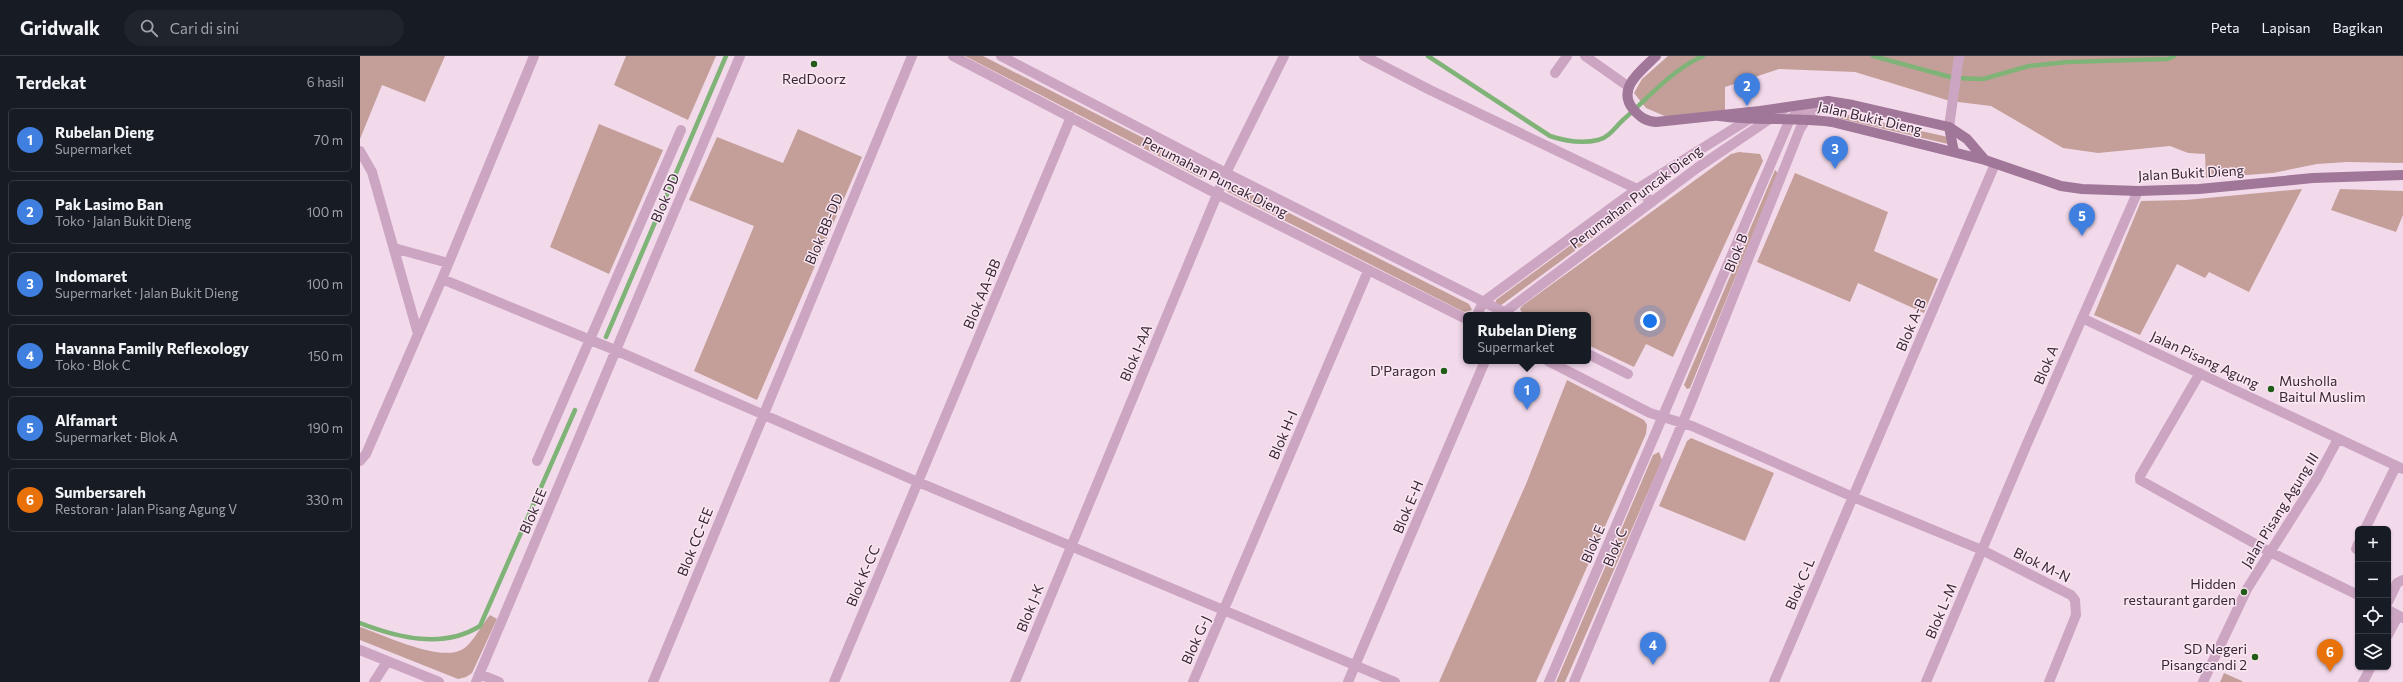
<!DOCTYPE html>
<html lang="id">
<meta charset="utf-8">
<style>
:root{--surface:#171b24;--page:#20242c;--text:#f1f3f6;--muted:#9ea1a6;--line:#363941;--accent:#1a73e8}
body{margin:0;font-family:Commissioner,sans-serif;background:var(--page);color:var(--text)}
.controls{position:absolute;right:12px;bottom:12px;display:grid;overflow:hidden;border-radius:6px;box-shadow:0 1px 3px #0004}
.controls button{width:36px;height:36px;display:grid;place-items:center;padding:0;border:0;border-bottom:1px solid var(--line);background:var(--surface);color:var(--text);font:20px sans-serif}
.you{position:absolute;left:1290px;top:265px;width:14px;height:14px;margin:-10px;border:3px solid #fff;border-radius:50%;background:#1a73e8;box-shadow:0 0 0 6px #1a73e833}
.badge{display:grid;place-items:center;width:26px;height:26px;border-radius:50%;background:var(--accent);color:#fff;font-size:13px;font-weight:700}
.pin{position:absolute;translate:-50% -33px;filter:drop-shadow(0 1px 2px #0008)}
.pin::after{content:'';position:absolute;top:21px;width:14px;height:12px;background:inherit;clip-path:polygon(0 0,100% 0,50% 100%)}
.popup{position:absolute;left:1103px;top:256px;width:128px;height:52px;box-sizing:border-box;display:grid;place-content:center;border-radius:6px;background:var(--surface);filter:drop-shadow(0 1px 3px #0005);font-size:13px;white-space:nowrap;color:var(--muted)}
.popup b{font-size:15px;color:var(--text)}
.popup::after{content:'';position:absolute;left:50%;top:100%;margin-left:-8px;border:8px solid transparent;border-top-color:var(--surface)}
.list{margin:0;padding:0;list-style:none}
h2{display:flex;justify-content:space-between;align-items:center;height:52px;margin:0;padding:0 16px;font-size:17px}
h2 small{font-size:13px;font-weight:400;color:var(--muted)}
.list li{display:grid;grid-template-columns:26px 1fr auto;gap:12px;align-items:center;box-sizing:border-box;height:64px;margin:0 8px 8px;padding:0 8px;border:1px solid var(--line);border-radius:6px}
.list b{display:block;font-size:15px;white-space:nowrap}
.list p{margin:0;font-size:13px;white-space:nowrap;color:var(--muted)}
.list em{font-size:13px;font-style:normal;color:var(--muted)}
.icon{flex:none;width:22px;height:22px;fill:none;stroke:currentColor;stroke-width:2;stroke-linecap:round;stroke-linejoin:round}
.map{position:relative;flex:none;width:2043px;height:626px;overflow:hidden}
header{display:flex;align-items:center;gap:24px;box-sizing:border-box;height:56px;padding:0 20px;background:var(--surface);border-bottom:1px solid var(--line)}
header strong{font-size:19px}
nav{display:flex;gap:22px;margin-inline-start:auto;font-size:14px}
.search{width:280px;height:36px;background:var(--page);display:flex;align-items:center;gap:10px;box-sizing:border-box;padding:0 14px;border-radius:22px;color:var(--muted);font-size:15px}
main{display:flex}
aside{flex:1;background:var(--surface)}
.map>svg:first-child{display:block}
.green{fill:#c49f99}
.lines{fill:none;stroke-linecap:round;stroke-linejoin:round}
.stream{stroke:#80b377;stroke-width:4.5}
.street{stroke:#cca5c2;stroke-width:10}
.secondary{stroke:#a07699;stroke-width:10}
.poi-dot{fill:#225c19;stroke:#fbe7f4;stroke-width:1.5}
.labels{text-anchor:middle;stroke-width:3;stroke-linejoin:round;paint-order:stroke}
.poi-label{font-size:14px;fill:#382736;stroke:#fbe7f4;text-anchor:end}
.street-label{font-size:14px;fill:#382736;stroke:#fbe7f4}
</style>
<header>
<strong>Gridwalk</strong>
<div class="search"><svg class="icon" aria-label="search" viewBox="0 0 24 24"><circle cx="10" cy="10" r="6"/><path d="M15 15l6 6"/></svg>Cari di sini</div>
<nav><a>Peta</a><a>Lapisan</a><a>Bagikan</a></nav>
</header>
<main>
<aside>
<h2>Terdekat<small>6 hasil</small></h2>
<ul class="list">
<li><span class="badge" style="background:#3f7fe0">1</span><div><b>Rubelan Dieng</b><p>Supermarket</p></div><em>70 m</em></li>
<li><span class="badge" style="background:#3f7fe0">2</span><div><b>Pak Lasimo Ban</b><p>Toko · Jalan Bukit Dieng</p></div><em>100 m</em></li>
<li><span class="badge" style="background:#3f7fe0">3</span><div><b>Indomaret</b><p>Supermarket · Jalan Bukit Dieng</p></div><em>100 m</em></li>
<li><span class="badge" style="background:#3f7fe0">4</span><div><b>Havanna Family Reflexology</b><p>Toko · Blok C</p></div><em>150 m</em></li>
<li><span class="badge" style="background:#3f7fe0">5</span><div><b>Alfamart</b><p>Supermarket · Blok A</p></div><em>190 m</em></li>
<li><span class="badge" style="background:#e8710a">6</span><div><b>Sumbersareh</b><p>Restoran · Jalan Pisang Agung V</p></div><em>330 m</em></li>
</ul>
</aside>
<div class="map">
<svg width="2043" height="626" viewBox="0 0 2043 626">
<rect width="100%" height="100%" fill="#f3daeb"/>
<path class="green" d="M0 0H85L65 46 22 29 0 83Z
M266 0H356L328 64 254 29Z
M605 0H623L844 113 847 119 843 122 839 121Z
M1308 0H2043V107L1987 106 1957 108 1913 117 1846 122 1845 98 1828 97 1810 90 1738 97 1703 92 1631 50 1590 45 1495 16 1419 13 1365 31V54L1307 61 1286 52 1274 37 1282 23Z
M1479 57 1588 81V88L1477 62 1476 59Z
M239 68 303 94 249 218 190 191Z
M438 73 502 101 397 344 334 315 394 170 329 144 357 81 423 107Z
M1379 96 1400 98 1403 105 1313 301 1286 288 1274 311 1228 289V259L1162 257 1160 253 1162 250 1371 98Z
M1415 114 1418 117 1330 332 1327 333 1324 329Z
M1435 117 1528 156 1514 195 1578 223 1564 257 1498 227 1490 246 1397 206Z
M872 128 1109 248 1112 254 1104 256 868 136 866 134 867 129Z
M1942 133 1889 236 1849 216 1845 222 1817 208 1780 279 1734 259 1781 145 1826 144Z
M1980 133 2043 135V159L2036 176 1971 154Z
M1268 147 1272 150 1270 154 1140 250 1135 248 1136 244Z
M1207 324 1284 364 1287 369 1286 378 1176 626H1079L1166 428Z
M1331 382 1414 417 1385 485 1299 450 1327 385Z
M1299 396 1302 404 1205 626H1196L1293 399Z
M130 559 137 563 112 617 106 621 98 623 0 584V571C24 579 81 607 103 593 112 588 123 567 130 559Z
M1864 617 1882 625V626H1860Z"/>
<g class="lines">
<path class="stream" d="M1068 0 1190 80C1205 85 1222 88 1238 84 1250 81 1256 70 1264 63 1289 41 1312 14 1343 0
M1513 0 1594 22 1623 23 1669 10 1707 6 1808 3 1814 0
M246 281 366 0
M0 567C39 582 83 593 120 570L215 354"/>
<path class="street" d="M593 0 857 138 1106 263
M641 0 866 117 1150 259
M1004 0 1070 34 1277 133 1292 146
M1225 0 1269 31
M1195 17 1207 0
M1589 71 1599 0
M0 95 12 116 58 278
M34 192 88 207
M82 223 255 294 558 426 1035 626
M1145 256 1337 112 1426 52
M1117 259 1123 246 1277 133 1394 60
M1722 262 2043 413
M1228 298 1268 318
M1188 305 1290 357 1332 370 1493 441 1622 494 1711 539 1715 544 1716 559 1689 626
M1840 317 1780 420V424L1910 496 1998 539
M0 405 6 398 82 223 174 0
M177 405 321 74
M2005 473 2036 410
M1996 493 1998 488
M2028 546 2037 527 2043 524
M2028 554 2043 562
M2028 579 2038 560
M0 594 79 626
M119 618 139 626
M14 626 27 606
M116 626 380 0
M293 626 552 0
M474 626 711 61
M655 626 866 117 924 0
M833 626 1008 215
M988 626 1125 305
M1189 626 1430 63 1448 48
M1214 626 1330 349 1440 73 1447 62 1468 45
M1414 626 1635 108
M1566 626 1666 390 1778 135
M1843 626 1887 533 1957 422 1978 383
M2003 626 2011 611"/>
<path class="secondary" d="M1296 0C1282 14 1256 32 1273 53 1280 61 1285 65 1296 66L1400 55 1468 45 1493 49 1589 71 1607 83 1625 104
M1359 60C1397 65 1434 61 1472 66L1625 104 1701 130 1722 133 1778 135 1839 133 1953 122 2043 119
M1589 71 1594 96"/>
</g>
<g class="poi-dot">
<circle cx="454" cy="8" r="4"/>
<circle cx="1084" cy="315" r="4"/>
<circle cx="1911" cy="333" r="4"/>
<circle cx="1884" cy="536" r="4"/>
<circle cx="1895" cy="601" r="4"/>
</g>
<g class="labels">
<g class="poi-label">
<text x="454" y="28" text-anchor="middle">RedDoorz</text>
<text x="1076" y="320">D'Paragon</text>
<text x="1919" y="330" text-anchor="start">Musholla<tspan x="1919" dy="16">Baitul Muslim</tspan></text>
<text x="1876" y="533">Hidden<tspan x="1876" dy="16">restaurant garden</tspan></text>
<text x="1887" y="598">SD Negeri<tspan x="1887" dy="16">Pisangcandi 2</tspan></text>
</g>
<g class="street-label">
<text transform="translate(1510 62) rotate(13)" y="5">Jalan Bukit Dieng</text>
<text transform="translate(1831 117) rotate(-3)" y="5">Jalan Bukit Dieng</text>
<text transform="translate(855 121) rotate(27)" y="5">Perumahan Puncak Dieng</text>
<text transform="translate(1276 141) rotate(-37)" y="5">Perumahan Puncak Dieng</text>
<text transform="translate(305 142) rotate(-67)" y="5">Blok DD</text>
<text transform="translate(464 173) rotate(-67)" y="5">Blok BB-DD</text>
<text transform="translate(1376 197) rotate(-68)" y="5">Blok B</text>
<text transform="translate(622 238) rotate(-67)" y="5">Blok AA-BB</text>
<text transform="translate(1551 269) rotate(-67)" y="5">Blok A-B</text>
<text transform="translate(776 297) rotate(-67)" y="5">Blok I-AA</text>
<text transform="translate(1845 304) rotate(25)" y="5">Jalan Pisang Agung</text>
<text transform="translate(1686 309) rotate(-67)" y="5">Blok A</text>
<text transform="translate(923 379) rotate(-67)" y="5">Blok H-I</text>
<text transform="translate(1048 451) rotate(-67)" y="5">Blok E-H</text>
<text transform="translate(1920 454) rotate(-58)" y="5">Jalan Pisang Agung III</text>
<text transform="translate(173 455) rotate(-67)" y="5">Blok EE</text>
<text transform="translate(335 486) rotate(-68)" y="5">Blok CC-EE</text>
<text transform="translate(1233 488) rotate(-67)" y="5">Blok E</text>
<text transform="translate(1255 491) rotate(-67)" y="5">Blok C</text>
<text transform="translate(1682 509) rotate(26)" y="5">Blok M-N</text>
<text transform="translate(503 520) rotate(-67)" y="5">Blok K-CC</text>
<text transform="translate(1440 528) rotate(-67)" y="5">Blok C-L</text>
<text transform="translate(670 552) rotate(-68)" y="5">Blok J-K</text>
<text transform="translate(1581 555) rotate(-67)" y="5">Blok L-M</text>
<text transform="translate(836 584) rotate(-66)" y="5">Blok G-J</text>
</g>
</g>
</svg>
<div class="controls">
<button>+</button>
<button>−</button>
<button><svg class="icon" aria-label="locate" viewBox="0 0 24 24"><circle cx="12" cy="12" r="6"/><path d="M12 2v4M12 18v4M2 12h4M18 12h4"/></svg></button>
<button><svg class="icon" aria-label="layers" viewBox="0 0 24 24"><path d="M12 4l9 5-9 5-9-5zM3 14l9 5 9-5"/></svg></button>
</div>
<div class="you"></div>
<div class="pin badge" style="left:1167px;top:354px;background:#3f7fe0">1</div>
<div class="popup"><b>Rubelan Dieng</b>Supermarket</div>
<div class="pin badge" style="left:1387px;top:50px;background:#3f7fe0">2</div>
<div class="pin badge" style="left:1475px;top:113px;background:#3f7fe0">3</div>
<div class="pin badge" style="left:1293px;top:609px;background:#3f7fe0">4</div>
<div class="pin badge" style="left:1722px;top:180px;background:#3f7fe0">5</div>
<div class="pin badge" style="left:1970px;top:616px;background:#e8710a">6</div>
</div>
</main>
